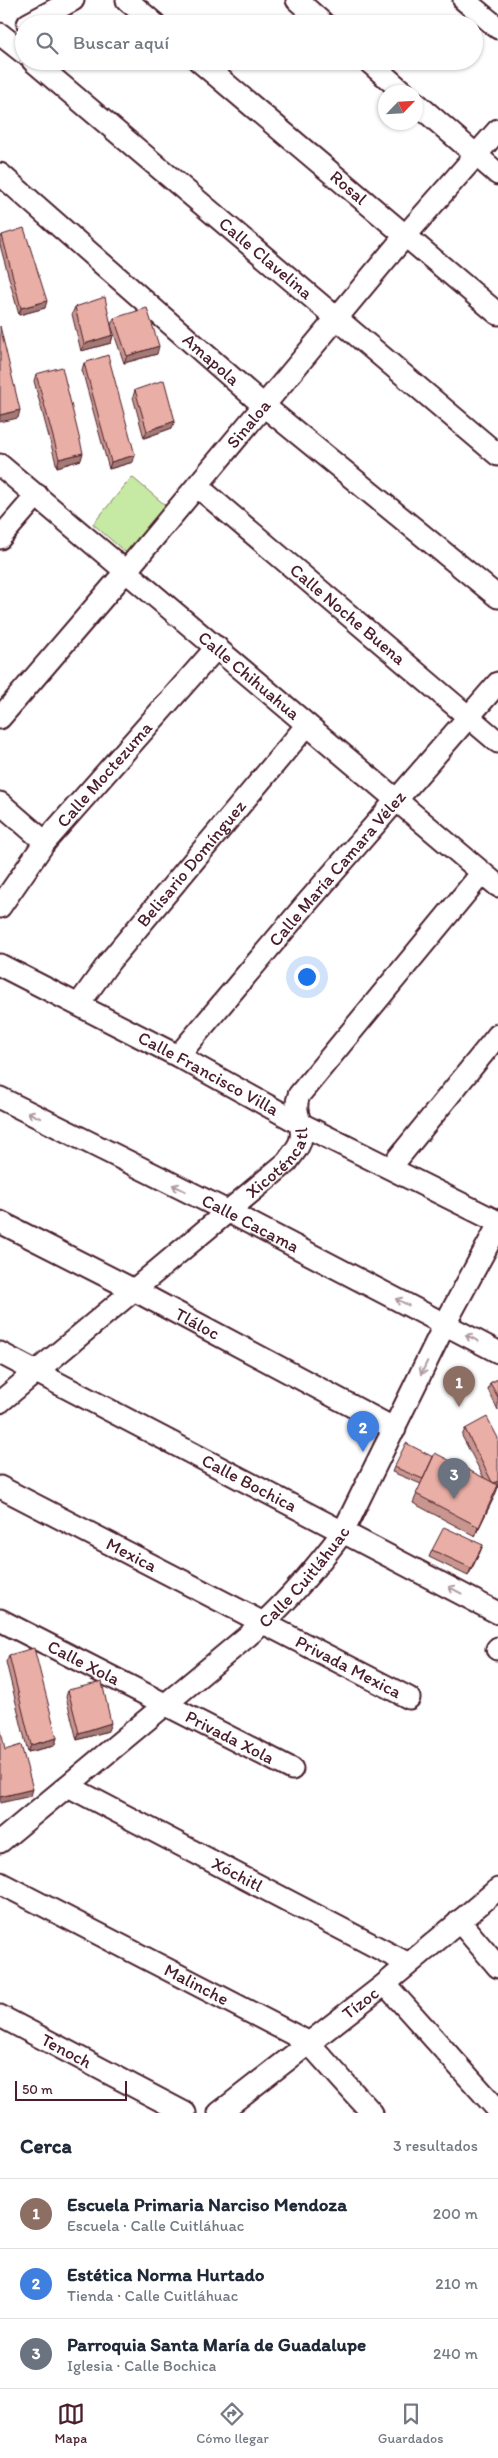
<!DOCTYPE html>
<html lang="es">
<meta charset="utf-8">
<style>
:root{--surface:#fff;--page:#f2f2f3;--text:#1f2937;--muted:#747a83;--line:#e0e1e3;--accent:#4a1f2b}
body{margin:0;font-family:Itim,sans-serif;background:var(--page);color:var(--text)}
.compass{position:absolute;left:378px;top:85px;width:45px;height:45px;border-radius:50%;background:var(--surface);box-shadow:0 1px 4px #0004;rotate:65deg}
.scale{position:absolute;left:15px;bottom:12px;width:112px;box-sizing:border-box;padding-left:5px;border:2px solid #4a1f2b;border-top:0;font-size:14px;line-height:18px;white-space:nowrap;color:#4a1f2b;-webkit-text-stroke:4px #fff;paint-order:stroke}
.you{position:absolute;left:306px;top:976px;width:18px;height:18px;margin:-12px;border:4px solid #fff;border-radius:50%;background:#1a73e8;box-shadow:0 0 0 8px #1a73e833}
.badge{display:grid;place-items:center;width:32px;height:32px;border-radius:50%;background:var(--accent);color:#fff;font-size:16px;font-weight:700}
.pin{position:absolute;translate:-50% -41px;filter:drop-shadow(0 1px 2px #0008)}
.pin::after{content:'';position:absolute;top:26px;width:18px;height:15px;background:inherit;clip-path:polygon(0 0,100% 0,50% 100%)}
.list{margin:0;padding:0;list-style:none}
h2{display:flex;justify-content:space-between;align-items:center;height:65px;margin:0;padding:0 20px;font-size:21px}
h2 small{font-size:16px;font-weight:400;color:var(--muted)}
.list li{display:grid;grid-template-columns:32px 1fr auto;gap:15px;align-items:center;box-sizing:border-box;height:70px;padding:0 20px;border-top:1px solid var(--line)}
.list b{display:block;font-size:19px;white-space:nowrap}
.list p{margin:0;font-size:16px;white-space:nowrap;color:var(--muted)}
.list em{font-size:16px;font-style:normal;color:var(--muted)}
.icon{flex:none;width:28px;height:28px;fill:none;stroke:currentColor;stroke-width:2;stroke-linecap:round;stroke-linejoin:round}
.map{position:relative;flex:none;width:498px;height:2113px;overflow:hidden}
.search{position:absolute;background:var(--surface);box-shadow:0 1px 4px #0004;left:15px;right:15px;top:15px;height:55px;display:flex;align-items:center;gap:12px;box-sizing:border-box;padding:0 18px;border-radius:28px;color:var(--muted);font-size:19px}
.sheet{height:275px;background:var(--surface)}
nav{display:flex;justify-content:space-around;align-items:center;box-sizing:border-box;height:70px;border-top:1px solid var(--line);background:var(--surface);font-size:14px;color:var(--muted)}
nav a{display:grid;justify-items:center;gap:2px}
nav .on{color:var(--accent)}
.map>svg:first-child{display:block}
.green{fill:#c6e9a3;stroke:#888467}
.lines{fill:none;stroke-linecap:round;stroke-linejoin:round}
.minor-casing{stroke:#4a1f2b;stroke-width:25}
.minor{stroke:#fff;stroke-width:21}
.wall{fill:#c8968e;stroke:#4a1f2b}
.shaded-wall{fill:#a37a74;stroke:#4a1f2b}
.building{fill:#e9aea5;stroke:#4a1f2b}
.oneway{stroke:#ae9aa0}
.labels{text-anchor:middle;stroke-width:4;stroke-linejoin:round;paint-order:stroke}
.street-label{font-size:18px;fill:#4a1f2b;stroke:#fff}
</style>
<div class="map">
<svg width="498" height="2113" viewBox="0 0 498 2113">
<rect width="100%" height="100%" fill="#fff"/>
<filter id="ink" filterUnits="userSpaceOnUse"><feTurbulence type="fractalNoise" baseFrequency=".02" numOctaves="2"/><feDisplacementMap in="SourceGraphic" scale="10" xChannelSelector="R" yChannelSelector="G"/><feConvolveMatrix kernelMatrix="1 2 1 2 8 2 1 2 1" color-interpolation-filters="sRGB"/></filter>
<g filter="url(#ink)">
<path class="green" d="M132 477 171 510 135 552H125L93 524Z"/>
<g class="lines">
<defs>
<g id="minor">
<path d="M127 0 155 24"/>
<path d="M297 0 324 24"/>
<path d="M464 0 498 28"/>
<path d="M28 24 73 0"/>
<path d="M0 34 24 53"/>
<path id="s1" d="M33 61 498 455"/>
<path id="s2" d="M199 61 498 314"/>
<path d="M368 61 403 92"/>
<path d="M416 103 498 174"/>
<path id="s3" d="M0 174 263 405 498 597"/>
<path id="s4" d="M0 465 498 886"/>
<path id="s5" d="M197 486 498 742"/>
<path d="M0 538 37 495"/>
<path id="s6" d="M0 718 126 571 405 236 498 130"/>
<path d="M0 803 45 842"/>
<path id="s7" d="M0 907 45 842 217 647"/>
<path id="s8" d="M0 965 178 1056 299 1123 498 1222"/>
<path id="s9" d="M79 1004 110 961 307 725"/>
<path id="s10" d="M178 1056 306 904 498 683"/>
<path id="s11" d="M0 1098 227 1211 498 1352"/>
<path d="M391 1167 498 1035"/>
<path id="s12" d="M0 1222 134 1290 395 1429"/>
<path id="s13" d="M0 1353 498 1613"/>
<path id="s14" d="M0 1402 287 1162C292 1154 300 1147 301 1138 304 1122 292 1113 299 1095L482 873"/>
<path id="s15" d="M0 1487 409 1698"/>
<path id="s16" d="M0 1620 292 1769"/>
<path d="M497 1649 498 1648"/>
<path id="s17" d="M68 1786 407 1963"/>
<path id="s18" d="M0 1842 262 1624C293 1596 318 1565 343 1532L445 1324 498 1226"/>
<path id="s19" d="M0 1883 308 2042 372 2113"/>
<path d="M459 1921 498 1967"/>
<path d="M385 1984 498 2110"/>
<path id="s20" d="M0 2016 185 2113"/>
<path id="s21" d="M219 2113 385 1984 498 1889"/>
</g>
</defs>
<use href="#minor" class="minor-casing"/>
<use href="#minor" class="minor"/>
</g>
<path class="wall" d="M2 235 45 308 19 315 0 245V240Z
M75 307 113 335 111 343 81 351 72 314Z
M114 318 157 354 124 363 111 325Z
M84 363 133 462 109 469 82 370Z
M36 374 81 460 57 467 34 381Z
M135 390 172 428 144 438 133 397Z
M498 1379V1410L488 1390 490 1383Z
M465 1429 498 1487 495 1495 475 1536 413 1503 421 1484 392 1472 394 1467 433 1457 484 1478 462 1436Z
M483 1545 480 1552 468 1576 429 1557 432 1550Z
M9 1655 57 1738 54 1746 28 1752 6 1662Z
M68 1690 108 1731 77 1740 66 1697Z"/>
<path class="shaded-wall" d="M47 301 45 308 19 315 21 308Z
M113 335 111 343 81 351 84 344Z
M159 346 157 354 124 363 127 356Z
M20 410 18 418 0 422V415Z
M175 421 172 428 144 438 147 431Z
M83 453 81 460 57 467 59 459Z
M135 455 133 462 109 469 111 462Z
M498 1481V1487L495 1495 475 1536 493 1483Z
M483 1545 480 1552 468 1576 471 1568Z
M111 1723 108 1731 77 1740 79 1733Z
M57 1738 54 1746 28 1752 31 1745Z
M33 1789 31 1796 0 1803V1797Z"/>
<path class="building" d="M24 228 47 301 21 308 2 235Z
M105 297 113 335 84 344 75 307Z
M147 308 159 346 127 356 114 318Z
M0 326 20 410 0 415Z
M108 355 135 455 111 462 84 363Z
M62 367 83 453 59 459 36 374Z
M164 380 175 421 147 431 135 390Z
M498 1379V1397L490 1383Z
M487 1417 498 1438V1481L494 1483 492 1482 465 1429Z
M406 1443 433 1457 423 1479 394 1467Z
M435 1453 498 1485 479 1527 416 1494Z
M444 1527 483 1545 471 1568 432 1550Z
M34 1648 57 1738 31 1745 9 1655Z
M102 1682 111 1723 79 1733 68 1690Z
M0 1726 5 1750 21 1745 33 1789 0 1797Z"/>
<defs><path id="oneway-shaft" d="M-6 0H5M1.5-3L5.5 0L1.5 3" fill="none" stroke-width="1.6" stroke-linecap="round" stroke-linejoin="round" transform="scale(1.25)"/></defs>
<g class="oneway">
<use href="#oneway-shaft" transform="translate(34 1115) rotate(-154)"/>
<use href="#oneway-shaft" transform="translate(179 1188) rotate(-154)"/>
<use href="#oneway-shaft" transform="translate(402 1302) rotate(-153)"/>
<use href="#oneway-shaft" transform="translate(472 1338) rotate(-153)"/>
<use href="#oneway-shaft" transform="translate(424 1368) rotate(116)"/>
<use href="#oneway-shaft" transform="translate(455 1590) rotate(-152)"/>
</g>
</g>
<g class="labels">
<g class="street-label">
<text dy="6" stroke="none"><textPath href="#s2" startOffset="196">Rosal</textPath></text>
<text dy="6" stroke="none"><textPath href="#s1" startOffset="305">Calle Clavelina</textPath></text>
<text dy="6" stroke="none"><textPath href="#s3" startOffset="281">Amapola</textPath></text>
<text dy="6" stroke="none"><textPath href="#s6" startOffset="385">Sinaloa</textPath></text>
<text dy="6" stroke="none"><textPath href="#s5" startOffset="198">Calle Noche Buena</textPath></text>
<text dy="6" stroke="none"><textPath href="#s4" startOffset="326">Calle Chihuahua</textPath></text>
<text dy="6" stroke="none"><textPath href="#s7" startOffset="169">Calle Moctezuma</textPath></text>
<text dy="6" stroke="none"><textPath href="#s9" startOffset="180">Belisario Domínguez</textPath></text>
<text dy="6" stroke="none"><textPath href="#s10" startOffset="246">Calle María Camara Vélez</textPath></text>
<text dy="6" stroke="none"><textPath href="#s8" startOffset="235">Calle Francisco Villa</textPath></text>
<text dy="6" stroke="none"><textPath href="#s14" startOffset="368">Xicoténcatl</textPath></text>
<text dy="6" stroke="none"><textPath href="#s11" startOffset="280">Calle Cacama</textPath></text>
<text dy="6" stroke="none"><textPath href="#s12" startOffset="222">Tláloc</textPath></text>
<text dy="6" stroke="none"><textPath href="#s13" startOffset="281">Calle Bochica</textPath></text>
<text dy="6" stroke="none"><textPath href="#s15" startOffset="148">Mexica</textPath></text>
<text dy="6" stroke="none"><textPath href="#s18" startOffset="404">Calle Cuitláhuac</textPath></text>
<text dy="6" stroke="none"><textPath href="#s16" startOffset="94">Calle Xola</textPath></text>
<text dy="6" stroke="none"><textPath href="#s15" startOffset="392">Privada Mexica</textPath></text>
<text dy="6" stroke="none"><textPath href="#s16" startOffset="258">Privada Xola</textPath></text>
<text dy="6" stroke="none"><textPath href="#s17" startOffset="191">Xóchitl</textPath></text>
<text dy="6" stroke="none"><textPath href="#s19" startOffset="221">Malinche</textPath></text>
<text dy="6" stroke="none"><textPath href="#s21" startOffset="179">Tízoc</textPath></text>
<text dy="6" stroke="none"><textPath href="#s20" startOffset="75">Tenoch</textPath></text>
</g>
</g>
</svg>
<svg class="compass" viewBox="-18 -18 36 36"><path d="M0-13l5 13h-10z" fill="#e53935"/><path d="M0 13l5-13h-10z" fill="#747a83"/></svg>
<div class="scale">50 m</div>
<div class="you"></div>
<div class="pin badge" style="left:459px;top:1407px;background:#8d6e63">1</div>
<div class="pin badge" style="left:363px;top:1452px;background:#3f7fe0">2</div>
<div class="pin badge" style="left:454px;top:1499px;background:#6b7280">3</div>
<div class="search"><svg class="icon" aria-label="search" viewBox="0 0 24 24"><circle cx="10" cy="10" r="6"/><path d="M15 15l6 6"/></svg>Buscar aquí</div>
</div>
<section class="sheet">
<h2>Cerca<small>3 resultados</small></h2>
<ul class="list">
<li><span class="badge" style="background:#8d6e63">1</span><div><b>Escuela Primaria Narciso Mendoza</b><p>Escuela · Calle Cuitláhuac</p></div><em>200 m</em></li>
<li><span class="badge" style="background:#3f7fe0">2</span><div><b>Estética Norma Hurtado</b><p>Tienda · Calle Cuitláhuac</p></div><em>210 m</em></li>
<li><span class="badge" style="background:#6b7280">3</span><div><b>Parroquia Santa María de Guadalupe</b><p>Iglesia · Calle Bochica</p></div><em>240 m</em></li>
</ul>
</section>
<nav>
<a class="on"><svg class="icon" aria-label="map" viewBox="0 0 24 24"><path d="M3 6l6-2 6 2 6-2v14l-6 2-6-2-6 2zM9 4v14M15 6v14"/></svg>Mapa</a>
<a><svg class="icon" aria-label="directions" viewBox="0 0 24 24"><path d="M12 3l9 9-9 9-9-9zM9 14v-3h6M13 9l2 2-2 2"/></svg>Cómo llegar</a>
<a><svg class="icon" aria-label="saved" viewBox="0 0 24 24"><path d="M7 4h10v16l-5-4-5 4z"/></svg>Guardados</a>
</nav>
